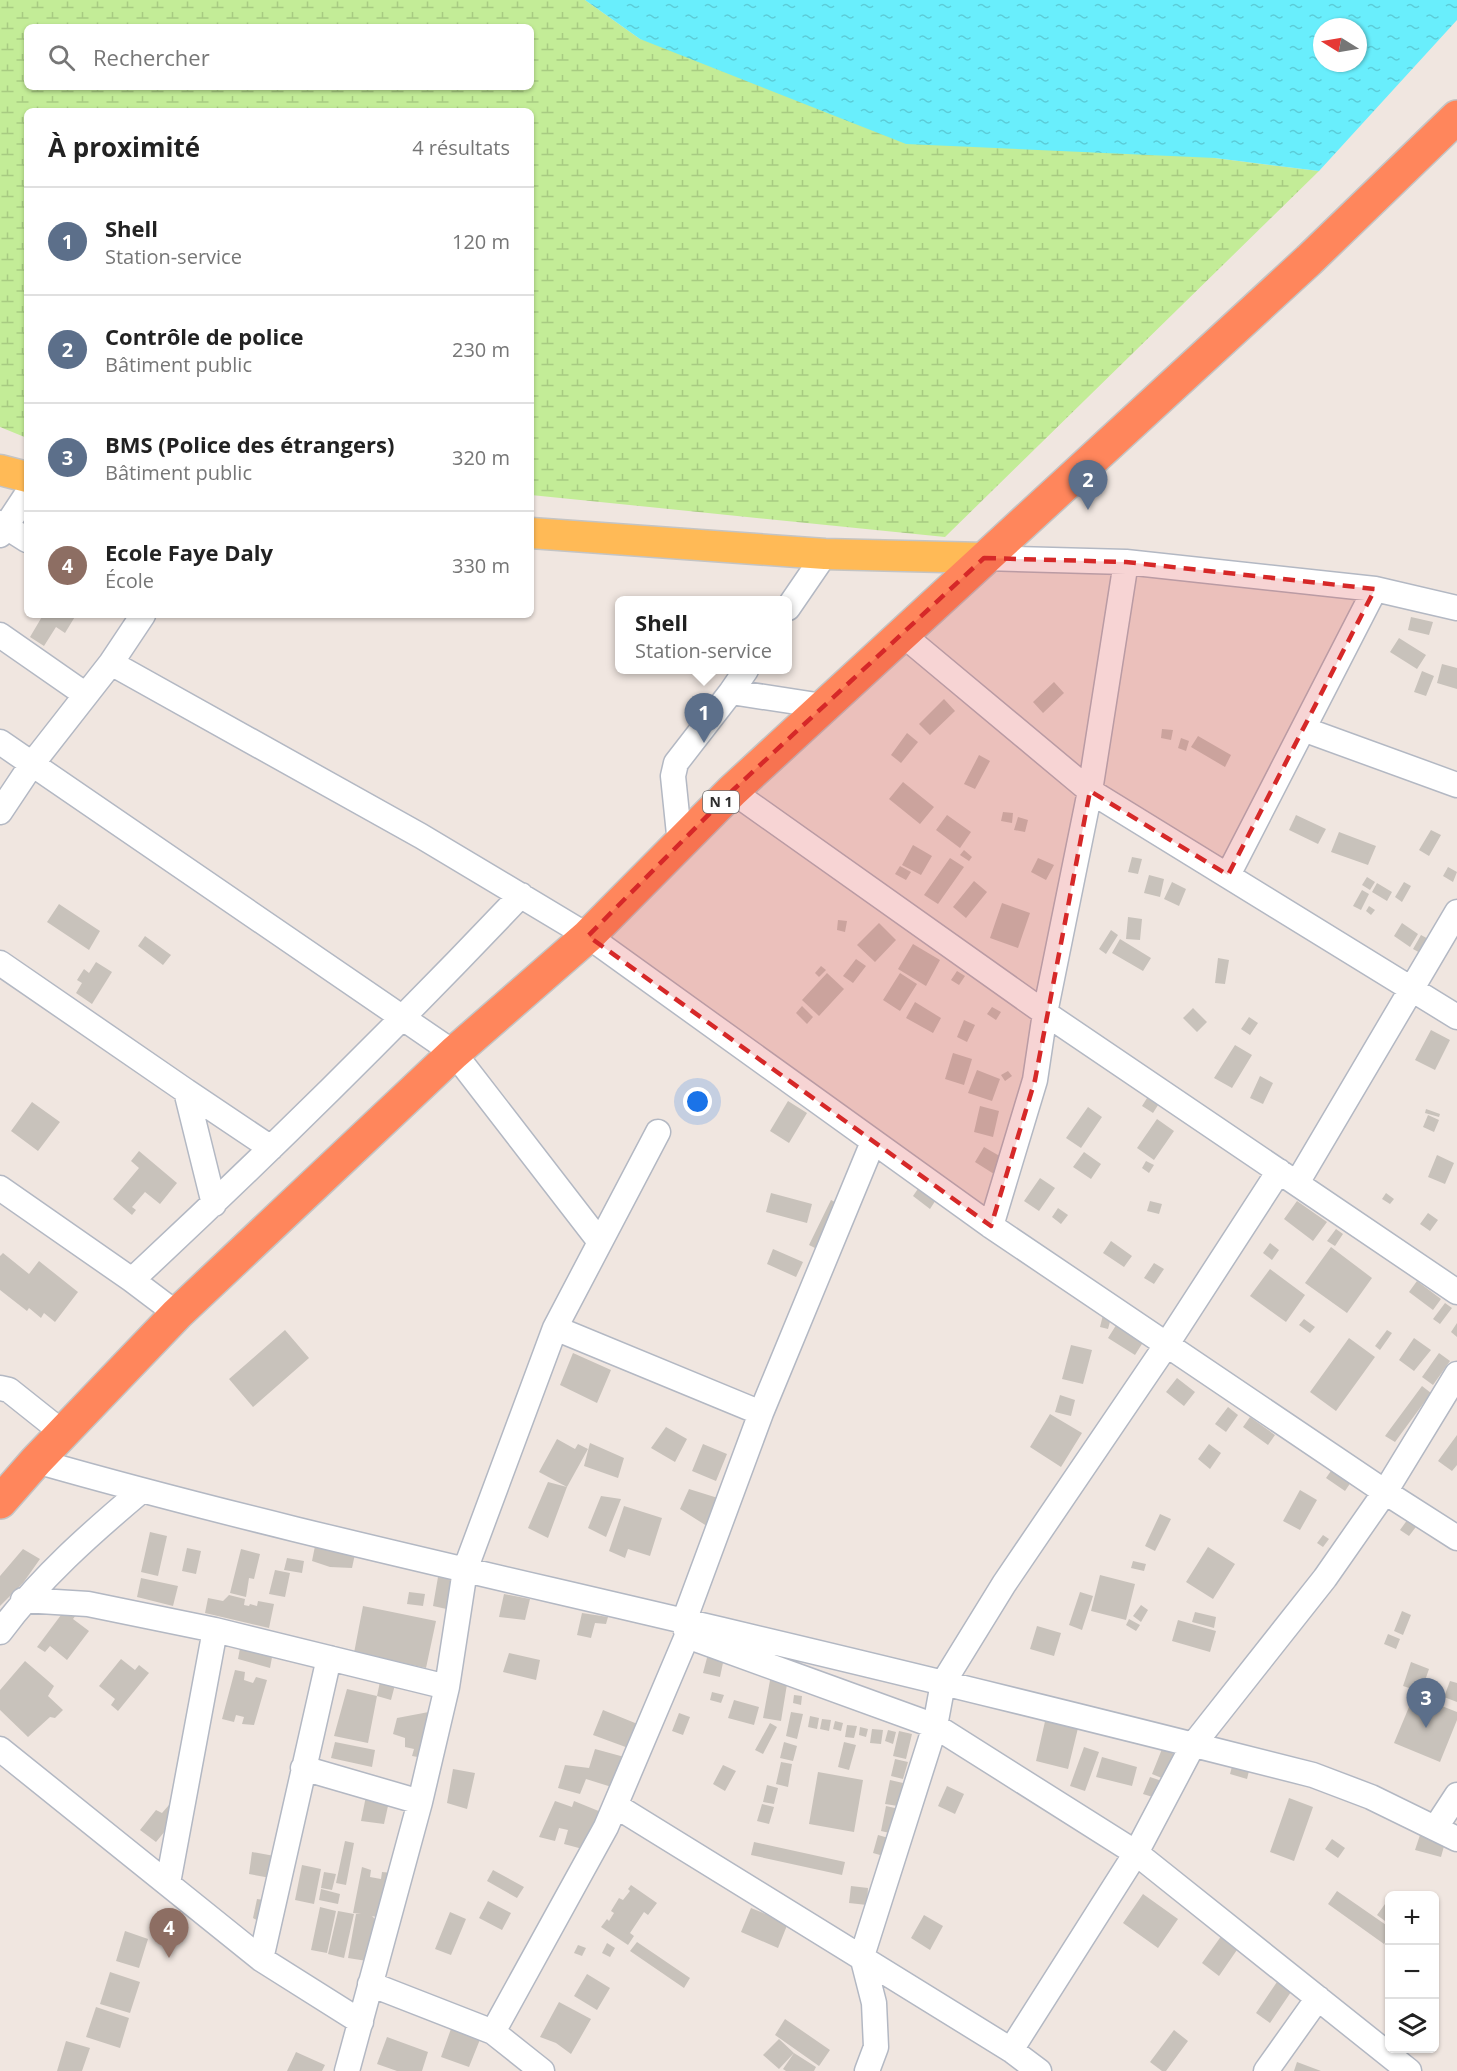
<!DOCTYPE html>
<html lang="fr">
<meta charset="utf-8">
<style>
:root{--surface:#fff;--page:#f2f2f2;--text:#222;--muted:#767676;--line:#e0e0e0;--accent:#3e83ff}
body{margin:0;font-family:"Open Sans",sans-serif;background:var(--page);color:var(--text)}
.controls{position:absolute;right:18px;bottom:18px;display:grid;overflow:hidden;border-radius:9px;box-shadow:0 2px 4px #0004}
.controls button{width:54px;height:54px;display:grid;place-items:center;padding:0;border:0;border-bottom:2px solid var(--line);background:var(--surface);color:var(--text);font:30px sans-serif}
.compass{position:absolute;left:1313px;top:18px;width:54px;height:54px;border-radius:50%;background:var(--surface);box-shadow:0 2px 4px #0004;rotate:281deg}
.you{position:absolute;left:698px;top:1102px;width:21px;height:21px;margin:-15px;border:4px solid #fff;border-radius:50%;background:#1a73e8;box-shadow:0 0 0 9px #1a73e833}
.badge{display:grid;place-items:center;width:39px;height:39px;border-radius:50%;background:var(--accent);color:#fff;font-size:20px;font-weight:700}
.pin{position:absolute;translate:-50% -50px;filter:drop-shadow(0 2px 3px #0008)}
.pin::after{content:'';position:absolute;top:32px;width:21px;height:18px;background:inherit;clip-path:polygon(0 0,100% 0,50% 100%)}
.popup{position:absolute;left:615px;top:596px;width:177px;height:78px;box-sizing:border-box;display:grid;place-content:center;border-radius:9px;background:var(--surface);filter:drop-shadow(0 2px 4px #0005);font-size:20px;white-space:nowrap;color:var(--muted)}
.popup b{font-size:22px;color:var(--text)}
.popup::after{content:'';position:absolute;left:50%;top:100%;margin-left:-12px;border:12px solid transparent;border-top-color:var(--surface)}
.list{margin:0;padding:0;list-style:none}
h2{display:flex;justify-content:space-between;align-items:center;height:78px;margin:0;padding:0 24px;font-size:26px}
h2 small{font-size:20px;font-weight:400;color:var(--muted)}
.list li{display:grid;grid-template-columns:39px 1fr auto;gap:18px;align-items:center;box-sizing:border-box;height:108px;padding:0 24px;border-top:2px solid var(--line)}
.list b{display:block;font-size:22px;white-space:nowrap}
.list p{margin:0;font-size:20px;white-space:nowrap;color:var(--muted)}
.list em{font-size:20px;font-style:normal;color:var(--muted)}
.icon{flex:none;width:33px;height:33px;fill:none;stroke:currentColor;stroke-width:2;stroke-linecap:round;stroke-linejoin:round}
.map{position:relative;flex:none;width:1457px;height:2071px;overflow:hidden}
.search{position:absolute;background:var(--surface);box-shadow:0 2px 4px #0004;left:24px;top:24px;width:510px;height:66px;display:flex;align-items:center;gap:15px;box-sizing:border-box;padding:0 21px;border-radius:9px;color:var(--muted);font-size:22px}
.panel{position:absolute;background:var(--surface);box-shadow:0 2px 4px #0004;left:24px;top:108px;width:510px;height:510px;border-radius:9px}
.map>svg:first-child{display:block}
.wetland{fill:url(#wetland-marsh);fill-rule:evenodd}
.water{fill:url(#water-ripples);fill-rule:evenodd}
.building{fill:#c8c2bb}
.lines{fill:none;stroke-linecap:round;stroke-linejoin:round}
.minor-casing{stroke:#b3b8c3;stroke-width:27}
.major-casing{stroke:#c4c4c4;stroke-width:33}
.highway-casing{stroke:#c4c4c4;stroke-width:36}
.minor{stroke:#fff;stroke-width:24}
.major{stroke:#ffba56;stroke-width:30}
.highway{stroke:#ff865c;stroke-width:33}
.marked{fill:#d62828;fill-opacity:0.2;stroke:#d62828;stroke-width:4.5;stroke-dasharray:12 8;stroke-linejoin:round}
.labels{text-anchor:middle;stroke-width:6;stroke-linejoin:round;paint-order:stroke}
.shield{fill:#fff;stroke:#6d6d6d;stroke-width:1.5}
.shield-label{font-size:14px;font-weight:bold;fill:#2e2e2e}
</style>
<div class="map">
<svg width="1457" height="2071" viewBox="0 0 1457 2071">
<defs>
<pattern id="wetland-marsh" width="20" height="14" patternUnits="userSpaceOnUse" patternTransform="scale(1.5)"><rect width="20" height="14" fill="#c3ec97"/><path d="M1 5h8M5 5V1M11 12h8M15 12V8" fill="none" stroke="#a8cb82"/></pattern>
<pattern id="water-ripples" width="26" height="14" patternUnits="userSpaceOnUse" patternTransform="scale(1.5)"><rect width="26" height="14" fill="#69eefc"/><path d="M2 4q2-2 4 0t4 0M15 11q2-2 4 0t4 0" fill="none" stroke="#5bccd8"/></pattern>
</defs>
<rect width="100%" height="100%" fill="#f0e6e0"/>
<path class="wetland" d="M0 0H585L640 39 1215 158 1319 171 945 537 531 495V111H27V438L0 427ZM27 27H531V87H27Z"/>
<path class="water" d="M585 0H1457V20L1319 171 1215 158 906 144 640 39ZM1322 27H1358V63H1322Z"/>
<path class="building" d="M43 615H76L65 633 56 627 44 646 30 637Z
M1411 617 1433 622 1429 635 1408 630Z
M1399 638 1426 655 1417 669 1390 652Z
M1442 664 1457 668V689L1437 683Z
M1422 671 1434 676 1426 696 1414 692Z
M1054 682 1064 693 1043 713 1033 702Z
M944 699 955 711 930 735 919 724Z
M1162 729 1173 730 1171 740 1161 738Z
M907 733 918 742 901 763 891 755Z
M1198 736 1231 755 1225 767 1191 747Z
M1181 738 1189 741 1186 751 1178 748Z
M979 755 990 761 975 789 964 784Z
M903 782 934 807 920 824 889 799Z
M1003 812 1013 813 1012 823 1001 821Z
M947 815 971 832 960 848 936 830Z
M1296 815 1326 829 1318 844 1289 830Z
M1018 817 1028 820 1025 832 1014 830Z
M1431 830 1441 835 1429 856 1419 850Z
M1339 832 1376 846 1368 865 1331 852Z
M913 845 932 856 921 875 902 865Z
M964 850 972 857 969 861 960 855Z
M1132 857 1142 859 1138 874 1128 872Z
M950 858 964 867 938 904 924 895Z
M1038 858 1054 865 1046 880 1031 872Z
M900 866 911 872 906 880 895 874Z
M1448 867 1457 872 1453 882 1443 876Z
M1149 875 1164 879 1160 897 1144 893Z
M1367 877 1375 882 1370 890 1362 885Z
M974 881 987 892 966 918 953 907Z
M1172 882 1186 889 1179 906 1164 899Z
M1404 882 1411 886 1402 902 1395 897Z
M1377 883 1392 892 1387 901 1372 892Z
M1362 890 1369 894 1361 910 1353 906Z
M1002 903 1030 913 1018 948 990 938Z
M59 904 100 931 89 950 47 922Z
M1369 906 1375 910 1371 915 1366 911Z
M1128 917 1142 919 1140 940 1126 939Z
M838 920 847 921 845 932 837 930Z
M879 923 896 940 875 962 857 945Z
M1402 923 1418 934 1410 947 1394 936Z
M1111 930 1118 935 1106 954 1099 949Z
M1421 935 1432 941 1424 955 1413 949Z
M145 936 171 955 163 965 138 946Z
M1120 939 1151 958 1143 971 1112 953Z
M913 944 940 960 926 986 898 969Z
M1218 958 1229 960 1225 984 1215 983Z
M856 959 866 966 853 983 843 976Z
M96 962 112 972 92 1004 76 993 82 983 77 980 84 969 89 973Z
M821 966 826 970 819 977 815 973Z
M957 971 965 976 959 985 951 980Z
M827 973 844 989 819 1016 802 1000Z
M900 973 917 984 900 1011 883 1000Z
M915 1002 941 1018 933 1033 906 1018Z
M802 1006 813 1017 807 1024 796 1013Z
M992 1007 1001 1012 996 1020 987 1014Z
M1193 1008 1207 1022 1197 1032 1183 1018Z
M1249 1017 1258 1023 1250 1035 1241 1029Z
M964 1020 975 1025 967 1042 957 1037Z
M1431 1030 1450 1040 1435 1070 1415 1060Z
M1235 1045 1252 1055 1232 1088 1214 1078Z
M953 1053 972 1059 964 1085 945 1079Z
M977 1070 1000 1079 992 1101 968 1093Z
M1008 1071 1012 1076 1005 1081 1001 1075Z
M1260 1076 1273 1083 1263 1104 1250 1098Z
M1149 1095 1160 1102 1153 1113 1142 1106Z
M788 1101 807 1113 789 1143 770 1131Z
M32 1102 60 1122 38 1151 11 1131Z
M980 1106 999 1111 993 1137 974 1132Z
M1088 1107 1102 1117 1081 1148 1066 1138Z
M1426 1109 1440 1114 1439 1117 1425 1113Z
M1428 1115 1439 1120 1434 1132 1423 1127Z
M1157 1119 1174 1131 1154 1160 1137 1148Z
M984 1147 1003 1158 994 1174 975 1162Z
M139 1151 177 1183 160 1204 145 1192 132 1207 136 1210 132 1215 113 1199 139 1168 131 1161Z
M1084 1152 1101 1164 1091 1179 1073 1167Z
M1437 1155 1454 1163 1445 1184 1428 1177Z
M1146 1161 1154 1165 1149 1173 1142 1168Z
M1040 1178 1055 1188 1039 1211 1024 1201Z
M924 1180 941 1192 930 1209 913 1196Z
M771 1193 812 1204 807 1223 766 1212Z
M1386 1193 1394 1199 1390 1204 1382 1199Z
M831 1200 841 1205 819 1250 809 1245Z
M1150 1201 1162 1204 1159 1214 1147 1211Z
M1297 1201 1327 1222 1313 1241 1284 1219Z
M1058 1208 1068 1215 1061 1224 1052 1217Z
M1428 1213 1438 1220 1430 1231 1420 1224Z
M1336 1229 1343 1234 1335 1246 1327 1241Z
M1111 1241 1132 1256 1124 1267 1103 1253Z
M1270 1243 1279 1250 1272 1260 1263 1253Z
M1331 1247 1372 1278 1347 1313 1305 1283Z
M773 1249 803 1262 796 1277 767 1264Z
M3 1253 29 1274 39 1261 78 1292 55 1322 44 1313 41 1318 29 1308 27 1311 0 1290V1256Z
M1154 1263 1164 1269 1154 1284 1144 1278Z
M1270 1269 1305 1295 1286 1322 1250 1296Z
M1417 1281 1441 1299 1433 1310 1409 1292Z
M1445 1303 1452 1308 1440 1324 1433 1319Z
M1103 1315 1111 1318 1108 1329 1100 1327Z
M1120 1319 1147 1336 1135 1355 1108 1338Z
M1304 1319 1315 1327 1310 1333 1299 1325Z
M1457 1323V1337L1451 1332Z
M285 1330 309 1358 253 1407 229 1379Z
M1387 1330 1392 1333 1380 1350 1375 1346Z
M1349 1338 1375 1357 1336 1411 1310 1392Z
M1414 1338 1431 1350 1414 1371 1399 1360Z
M1071 1345 1092 1350 1083 1384 1062 1379Z
M573 1353 611 1370 597 1403 560 1385Z
M1439 1353 1450 1361 1433 1385 1422 1377Z
M1177 1378 1195 1392 1184 1406 1166 1392Z
M1422 1386 1431 1393 1395 1442 1385 1436Z
M1060 1395 1075 1400 1071 1416 1055 1412Z
M1228 1407 1238 1415 1226 1432 1215 1424Z
M1050 1414 1082 1433 1061 1467 1030 1447Z
M1250 1417 1275 1435 1268 1445 1243 1427Z
M666 1427 687 1439 675 1462 651 1448Z
M1457 1435V1465L1452 1471 1438 1461Z
M557 1439 575 1449 578 1444 588 1449 567 1487 548 1538 528 1528 548 1482 567 1487 539 1472Z
M590 1443 624 1458 618 1478 584 1466Z
M703 1444 727 1454 716 1481 692 1471Z
M1209 1444 1221 1453 1210 1469 1198 1459Z
M1333 1468 1351 1482 1345 1491 1326 1478Z
M689 1489 721 1499 710 1528 680 1509Z
M1300 1490 1317 1500 1300 1530 1283 1521Z
M601 1496 621 1499 606 1537 588 1528Z
M624 1506 662 1518 650 1556 628 1549 625 1558 609 1551Z
M1413 1512 1422 1519 1409 1536 1400 1530Z
M1160 1514 1171 1519 1155 1551 1145 1546Z
M150 1532 167 1536 158 1576 141 1572Z
M1323 1535 1329 1539 1323 1547 1317 1543Z
M315 1546 333 1552 355 1554 352 1568 330 1567 312 1561Z
M1208 1547 1235 1564 1213 1599 1186 1582Z
M187 1548 201 1551 196 1574 182 1571Z
M23 1549 40 1559 23 1583 0 1606V1576Z
M241 1549 260 1554 254 1579 249 1578 246 1597 230 1593Z
M287 1558 304 1561 302 1573 284 1570Z
M1133 1561 1146 1564 1144 1571 1131 1568Z
M275 1570 290 1573 285 1597 269 1594Z
M1100 1575 1135 1584 1126 1620 1091 1611Z
M438 1577 457 1581 451 1610 433 1606Z
M141 1578 178 1586 173 1606 137 1597Z
M409 1592 425 1594 423 1606 407 1604Z
M1080 1592 1093 1596 1082 1630 1069 1625Z
M504 1594 530 1599 525 1620 499 1617Z
M229 1595 245 1599 244 1605 249 1606 250 1604 257 1606 258 1601 274 1604 269 1628 205 1613 208 1598 223 1601Z
M1141 1605 1148 1610 1141 1622 1133 1616Z
M363 1606 436 1621 426 1668 354 1653Z
M67 1607 76 1615 73 1619 89 1631 67 1660 50 1646 45 1652 37 1647Z
M1402 1611 1411 1615 1403 1635 1394 1631Z
M1195 1612 1216 1617 1214 1628 1192 1622Z
M582 1613 608 1617 606 1624 595 1623 591 1638 577 1635Z
M1129 1619 1140 1625 1136 1631 1126 1625Z
M1178 1620 1216 1631 1210 1652 1172 1641Z
M1037 1626 1061 1633 1054 1656 1030 1649Z
M1388 1634 1400 1639 1396 1649 1384 1644Z
M241 1643 273 1652 270 1668 238 1659Z
M509 1653 540 1660 536 1680 503 1672Z
M708 1654 724 1658 720 1677 703 1673Z
M121 1659 135 1670 139 1665 149 1673 118 1711 111 1705 115 1699 99 1686Z
M25 1661 54 1686 48 1696 63 1710 55 1718 50 1717 28 1737 0 1710V1690Z
M1411 1662 1429 1669 1421 1692 1403 1686Z
M235 1670 245 1672 244 1680 253 1683 256 1677 267 1680 254 1725 242 1724 244 1717 236 1715 234 1722 222 1719Z
M771 1675 788 1678 781 1721 763 1718Z
M381 1677 396 1681 391 1700 377 1696Z
M1450 1681 1457 1683V1702L1444 1697Z
M347 1689 377 1696 368 1743 334 1736Z
M712 1692 724 1695 721 1703 710 1700Z
M794 1695 802 1696 801 1705 793 1703Z
M1414 1695 1457 1712V1720L1440 1762 1394 1743Z
M734 1700 759 1707 754 1725 728 1718Z
M603 1710 640 1725 631 1749 593 1735Z
M434 1711 423 1758 412 1756 414 1749 405 1747V1738L393 1734 397 1718Z
M791 1712 803 1714 797 1739 786 1736Z
M679 1713 690 1717 683 1735 672 1731Z
M810 1716 819 1718 817 1729 808 1727Z
M1046 1717 1079 1724 1068 1769 1036 1761Z
M822 1719 831 1720 829 1731 820 1729Z
M835 1721 843 1723 841 1731 833 1729Z
M770 1723 777 1727 763 1754 755 1750Z
M847 1725 857 1726 854 1738 845 1737Z
M860 1727 868 1729 866 1737 859 1735Z
M872 1729 883 1730 881 1744 870 1743Z
M888 1730 896 1732 893 1744 885 1741Z
M899 1731 912 1734 906 1759 893 1756Z
M335 1742 375 1750 372 1767 331 1758Z
M784 1742 797 1746 793 1761 780 1758Z
M844 1742 856 1745 849 1770 838 1767Z
M1084 1747 1099 1752 1085 1791 1070 1786Z
M595 1749 628 1758 618 1789 586 1779 580 1794 558 1788 565 1765 589 1768Z
M1162 1749 1174 1754 1164 1779 1152 1774Z
M1102 1757 1137 1767 1132 1786 1096 1777Z
M895 1759 908 1762 903 1779 891 1776Z
M1234 1759 1251 1763 1247 1779 1230 1774Z
M781 1762 792 1764 788 1787 776 1784Z
M723 1765 736 1771 725 1791 713 1784Z
M453 1769 475 1773 467 1809 447 1803Z
M818 1772 863 1780 854 1832 809 1824Z
M1150 1777 1162 1781 1156 1798 1143 1794Z
M890 1780 903 1783 898 1806 885 1804Z
M767 1785 778 1788 774 1804 763 1802Z
M947 1786 964 1794 955 1814 938 1806Z
M367 1791 390 1797 384 1824 361 1821Z
M1289 1798 1313 1807 1294 1861 1270 1852Z
M555 1801 572 1807 574 1801 606 1814 590 1851 564 1844 568 1830 559 1828 555 1841 539 1837Z
M762 1804 774 1807 769 1824 757 1821Z
M169 1805 179 1814 156 1842 140 1830 156 1810 162 1813Z
M886 1806 899 1809 894 1834 881 1831Z
M1421 1832 1446 1839 1441 1857 1415 1850Z
M878 1835 892 1839 887 1857 873 1853Z
M1332 1839 1345 1848 1338 1858 1325 1849Z
M345 1841 354 1843 346 1885 336 1883Z
M754 1842 845 1862 842 1875 751 1855Z
M252 1852 280 1857 276 1879 249 1874Z
M302 1865 321 1869 314 1904 295 1900Z
M362 1867 371 1870 370 1877 381 1879 382 1872 393 1873 384 1919 372 1916 375 1919 367 1961 348 1958 356 1914H361L353 1913Z
M493 1870 524 1887 517 1898 487 1881Z
M324 1872 336 1874 332 1890 321 1888Z
M631 1885 657 1903 648 1915 644 1912 630 1933 634 1936 628 1945 601 1927 607 1919 609 1921 614 1913 611 1911 619 1898 623 1900 630 1891 628 1889Z
M851 1886 868 1888 867 1905 849 1903Z
M321 1889 340 1894 338 1904 319 1900Z
M1337 1891 1389 1927V1936L1384 1944 1328 1904Z
M1143 1894 1178 1919 1158 1948 1123 1923Z
M257 1899 270 1901 265 1925 253 1918Z
M488 1901 511 1913 502 1930 479 1918Z
M1385 1904 1389 1907V1924L1377 1915Z
M320 1907 336 1911 327 1953 311 1950Z
M751 1908 788 1923 778 1948 741 1932Z
M338 1911 354 1914 344 1958 328 1954Z
M450 1912 466 1919 451 1955 435 1949Z
M924 1915 943 1926 930 1950 911 1938Z
M125 1931 148 1939 139 1968 116 1961Z
M1222 1935 1239 1947 1219 1976 1202 1963Z
M637 1942 690 1978 684 1988 630 1951Z
M607 1943 615 1948 610 1957 602 1953Z
M578 1945 586 1948 582 1956 574 1953Z
M110 1972 140 1982 130 2013 100 2004Z
M587 1974 610 1988 597 2010 574 1996Z
M1281 1976 1295 1986 1270 2023 1256 2013Z
M559 2002 591 2019 571 2054 556 2043 540 2037Z
M96 2007 129 2018 120 2048 86 2037Z
M785 2019 830 2050 819 2066 775 2035Z
M452 2026 481 2037 469 2067 441 2057Z
M1174 2030 1188 2041 1166 2071H1162L1150 2062Z
M387 2037 428 2052 422 2071H397L377 2064Z
M779 2039 794 2053 779 2069 763 2055Z
M66 2041 90 2048 82 2071H57Z
M296 2052 325 2065 322 2071H287Z
M794 2053 816 2067 814 2071H786L783 2069Z
M1297 2062 1321 2071H1294Z"/>
<g class="lines">
<defs>
<path id="minor" d="M0 523 27 540
M0 535 27 494
M984 558 1126 562 1375 589 1457 608
M788 608 825 554
M902 634 1090 791 1457 1017
M0 635 86 695
M111 663 421 836 588 936 991 1226 1385 1492 1457 1538
M731 692 746 670
M1303 729 1457 785
M0 742 454 1053 600 1242
M732 791 1045 1013 1457 1292
M0 812 32 764 111 663 143 615
M680 844 673 776 676 763 731 692 823 706
M1228 875 1375 589
M0 963 186 1091 214 1204
M186 1091 271 1148
M1297 1183 1457 912
M0 1188 132 1280 177 1314
M991 1226 1035 1080 1045 1013 1090 791 1126 562
M132 1280C265 1156 395 1028 521 895
M555 1328 761 1413
M0 1388 9 1390 63 1433
M36 1461C250 1522 468 1570 684 1621 894 1670 1104 1722 1313 1775L1371 1797 1457 1839
M23 1600 88 1604 215 1630 447 1687
M0 1632C40 1578 90 1534 141 1491
M687 1636 935 1726 1136 1853 1409 2071
M0 1749 261 1959 361 2022
M303 1768 420 1802
M616 1806 1011 2050 1039 2071
M1436 1827 1457 1795
M168 1883 215 1630
M261 1959 329 1658
M370 1984 493 2032 542 2071
M493 2032 606 1827 687 1636 684 1621 761 1413 873 1142
M1011 2050 1136 1853 1193 1745 1325 1578 1385 1492 1457 1374
M347 2071 420 1802 447 1687 465 1570 555 1328 658 1132
M867 2071 876 2047 874 2003 862 1956 935 1726 943 1683 1004 1584 1167 1344 1279 1171
M1266 2071 1318 1998"/>
<path id="major" d="M0 470 27 477
M531 533 825 554 984 558"/>
<path id="highway" d="M0 1502 36 1461 177 1314 454 1053 588 936 732 791 1309 260 1457 117"/>
</defs>
<use href="#minor" class="minor-casing"/>
<use href="#major" class="major-casing"/>
<use href="#highway" class="highway-casing"/>
<use href="#minor" class="minor"/>
<use href="#major" class="major"/>
<use href="#highway" class="highway"/>
</g>
<path class="marked" d="M984 558 1126 562 1375 589 1228 875 1090 791 1035 1080 991 1226 588 936 732 791Z"/>
<g class="labels">
<rect class="shield" x="703" y="791" width="36" height="22" rx="4.5"/>
<g class="shield-label">
<text x="721" y="807">N 1</text>
</g>
</g>
</svg>
<div class="controls">
<button>+</button>
<button>−</button>
<button><svg class="icon" aria-label="layers" viewBox="0 0 24 24"><path d="M12 4l9 5-9 5-9-5zM3 14l9 5 9-5"/></svg></button>
</div>
<svg class="compass" viewBox="-18 -18 36 36"><path d="M0-13l5 13h-10z" fill="#e53935"/><path d="M0 13l5-13h-10z" fill="#767676"/></svg>
<div class="you"></div>
<div class="pin badge" style="left:704px;top:743px;background:#5c6f8a">1</div>
<div class="popup"><b>Shell</b>Station-service</div>
<div class="pin badge" style="left:1088px;top:510px;background:#5c6f8a">2</div>
<div class="pin badge" style="left:1426px;top:1728px;background:#5c6f8a">3</div>
<div class="pin badge" style="left:169px;top:1958px;background:#8d6e63">4</div>
<div class="search"><svg class="icon" aria-label="search" viewBox="0 0 24 24"><circle cx="10" cy="10" r="6"/><path d="M15 15l6 6"/></svg>Rechercher</div>
<section class="panel">
<h2>À proximité<small>4 résultats</small></h2>
<ul class="list">
<li><span class="badge" style="background:#5c6f8a">1</span><div><b>Shell</b><p>Station-service</p></div><em>120 m</em></li>
<li><span class="badge" style="background:#5c6f8a">2</span><div><b>Contrôle de police</b><p>Bâtiment public</p></div><em>230 m</em></li>
<li><span class="badge" style="background:#5c6f8a">3</span><div><b>BMS (Police des étrangers)</b><p>Bâtiment public</p></div><em>320 m</em></li>
<li><span class="badge" style="background:#8d6e63">4</span><div><b>Ecole Faye Daly</b><p>École</p></div><em>330 m</em></li>
</ul>
</section>
</div>
